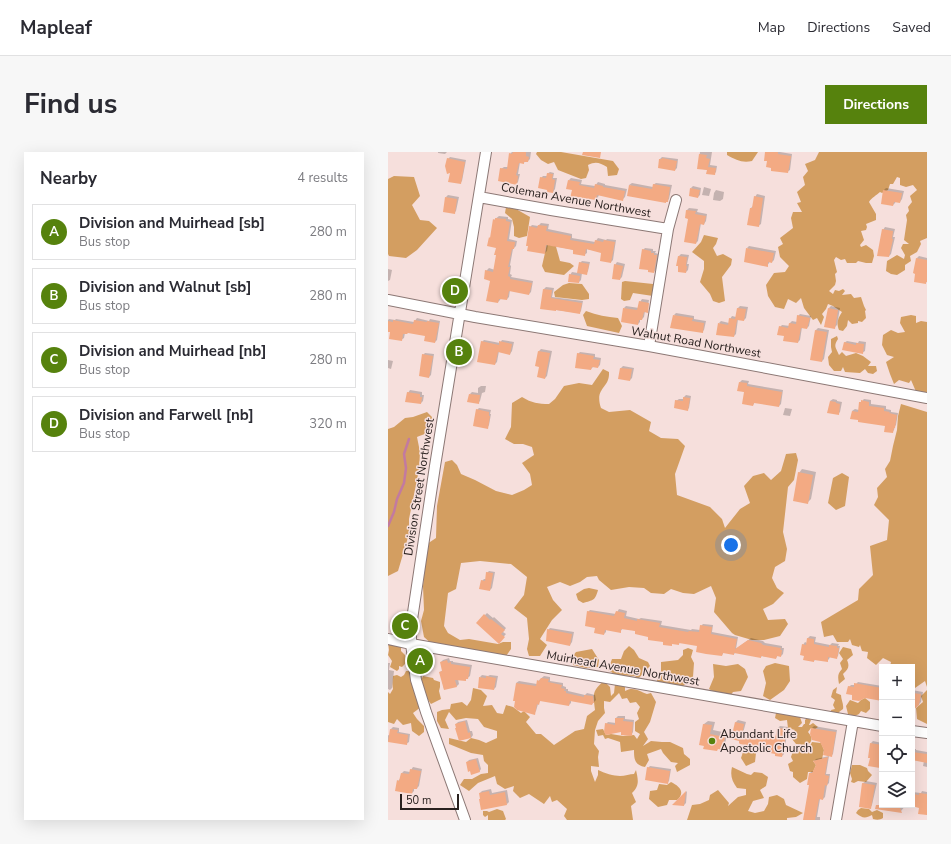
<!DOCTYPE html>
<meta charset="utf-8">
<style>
:root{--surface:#fff;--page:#f7f7f7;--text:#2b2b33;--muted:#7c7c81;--line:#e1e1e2;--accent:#56820d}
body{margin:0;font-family:"Nunito Sans",sans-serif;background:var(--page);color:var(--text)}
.controls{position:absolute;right:12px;bottom:12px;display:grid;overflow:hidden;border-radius:0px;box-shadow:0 4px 16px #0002}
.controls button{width:36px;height:36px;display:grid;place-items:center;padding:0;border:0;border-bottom:1px solid var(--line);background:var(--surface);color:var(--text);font:20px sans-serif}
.scale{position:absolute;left:12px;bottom:10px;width:59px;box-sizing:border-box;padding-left:4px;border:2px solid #29211f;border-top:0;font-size:11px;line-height:14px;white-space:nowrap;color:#29211f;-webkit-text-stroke:3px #f6dfdc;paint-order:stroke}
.you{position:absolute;left:343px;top:393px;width:14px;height:14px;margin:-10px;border:3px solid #fff;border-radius:50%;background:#1a73e8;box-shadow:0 0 0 6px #1a73e833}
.badge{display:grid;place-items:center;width:26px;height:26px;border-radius:50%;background:var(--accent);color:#fff;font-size:13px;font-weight:700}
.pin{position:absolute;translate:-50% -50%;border:2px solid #fff;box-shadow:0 1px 4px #0006}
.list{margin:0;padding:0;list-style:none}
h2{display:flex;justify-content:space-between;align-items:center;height:52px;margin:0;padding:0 16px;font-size:17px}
h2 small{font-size:13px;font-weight:400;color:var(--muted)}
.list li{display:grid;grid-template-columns:26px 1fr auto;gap:12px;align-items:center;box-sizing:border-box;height:56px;margin:0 8px 8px;padding:0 8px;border:1px solid var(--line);border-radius:0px}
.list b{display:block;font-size:15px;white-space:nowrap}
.list p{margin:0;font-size:13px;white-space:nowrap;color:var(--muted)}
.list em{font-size:13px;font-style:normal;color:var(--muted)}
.icon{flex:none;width:22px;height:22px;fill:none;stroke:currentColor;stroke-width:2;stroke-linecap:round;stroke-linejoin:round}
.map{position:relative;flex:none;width:539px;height:668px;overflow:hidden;border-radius:0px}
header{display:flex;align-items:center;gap:24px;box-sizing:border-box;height:56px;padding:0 20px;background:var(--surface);border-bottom:1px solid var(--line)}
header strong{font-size:19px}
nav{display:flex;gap:22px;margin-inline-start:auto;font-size:14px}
.intro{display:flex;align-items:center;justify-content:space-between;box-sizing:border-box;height:96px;padding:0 24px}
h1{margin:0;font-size:28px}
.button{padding:10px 18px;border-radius:0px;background:var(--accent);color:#fff;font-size:14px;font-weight:700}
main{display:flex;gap:24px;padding:0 24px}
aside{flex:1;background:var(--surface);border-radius:0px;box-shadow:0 4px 16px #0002}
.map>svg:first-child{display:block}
.forest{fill:#d39e61}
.shadow{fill:#0003}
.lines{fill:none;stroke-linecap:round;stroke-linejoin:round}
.stream{stroke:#c27aa0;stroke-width:2.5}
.building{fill:#f3aa83}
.minor-casing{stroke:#8c7875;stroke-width:12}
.minor{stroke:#fff;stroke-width:10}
.poi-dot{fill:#56820d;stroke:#f6dfdc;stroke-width:1.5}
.labels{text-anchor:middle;stroke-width:3;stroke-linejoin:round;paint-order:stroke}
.street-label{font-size:12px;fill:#29211f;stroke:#f6dfdc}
.poi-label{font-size:12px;fill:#29211f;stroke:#f6dfdc;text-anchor:start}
</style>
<header>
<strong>Mapleaf</strong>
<nav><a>Map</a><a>Directions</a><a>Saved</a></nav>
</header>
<div class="intro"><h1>Find us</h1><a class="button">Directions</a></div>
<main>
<aside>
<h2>Nearby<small>4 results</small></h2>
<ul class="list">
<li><span class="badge">A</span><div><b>Division and Muirhead [sb]</b><p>Bus stop</p></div><em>280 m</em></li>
<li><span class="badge">B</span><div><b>Division and Walnut [sb]</b><p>Bus stop</p></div><em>280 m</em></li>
<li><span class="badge">C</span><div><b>Division and Muirhead [nb]</b><p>Bus stop</p></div><em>280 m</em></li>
<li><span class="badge">D</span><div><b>Division and Farwell [nb]</b><p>Bus stop</p></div><em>320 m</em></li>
</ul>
</aside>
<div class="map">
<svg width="539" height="668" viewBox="0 0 539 668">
<rect width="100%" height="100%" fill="#f6dfdc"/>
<path class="forest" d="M149 0H173L225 9 231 17 229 23 220 24 219 15C212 11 208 9 200 13L201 18 198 26 193 27 170 18 166 10 160 12 153 8 148 2Z
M339 0H370L364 9C354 11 348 8 339 3Z
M431 0H539V86L532 89 533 92 529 100 522 104 523 109 517 113V118L509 123 503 122 498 119 499 109 509 103 516 107 517 103 513 96 515 92H521L516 88 519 68 518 63 521 59 520 55 524 50 522 44 529 38 525 33 518 35 512 33V26L509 25 505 32H502L500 38 494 41 492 40C488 44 484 45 481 50L488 62V68L478 72 479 75 478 78 473 79 476 88 472 93 473 95 478 93 485 98 486 104 484 111H478L470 109 468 111H459L457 107 453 108 448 105 446 108 449 120 447 122 448 129 447 133 441 139 445 142 447 138 451 139 455 137 457 139 454 143 463 142 466 146 473 145 476 154 478 158 477 159 478 166 474 170 470 169V171L464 172 460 168 459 174 455 179 451 178C448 171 450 166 454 160L445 154 440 152 438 157 434 162 436 165 433 173 429 166 425 168 416 156 413 146 408 151 400 147 396 157 387 155 380 144 378 133 386 121 397 120 401 114 392 105 390 95 395 92 392 86 405 76 403 66 405 60H414L409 51 413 50 409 40 417 33 415 25 420 19 417 12 427 8Z
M6 24 26 25 32 44 24 53 32 68 41 69 49 76 29 98 18 106 1 104 0 102V27Z
M118 55 128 57 142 65 139 84 131 86 126 84V75L124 67 117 61Z
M316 83 330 86 328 92 325 96 329 104 335 102 344 107 343 113 334 125 337 149 331 151 325 149 322 142 312 130 316 117V109L304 100 313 90Z
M167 91 172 109 182 111 186 114 176 123 157 120 154 114 159 92Z
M237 129 265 132 268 139 265 144 245 141 242 148 236 149 233 147 234 130Z
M181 131 194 132 201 142V147L194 148 167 145 166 140 175 133Z
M198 159C209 163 219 165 230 166L234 174 231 181 199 174 195 163Z
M523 163 528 164V171L533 169 539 170V241L529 242 523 228 521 231 511 228 506 232 502 222 498 210 506 205 499 203 494 193 495 183 503 178 510 181 517 180 512 171 513 165Z
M449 184 450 187C445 195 448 195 451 203L454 200 458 204 468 201 475 204 483 210 480 214H488L489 219 485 222 480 221 477 217 472 221 457 220 455 215 453 219H446L441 213 440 205 444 200 443 195V187Z
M215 217 221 220C222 237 206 235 213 256L221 260 242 258 263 270 261 279 273 286 290 287 297 294 287 322 289 343 322 355 334 367 337 376 352 357 362 351 356 334 365 324 376 321 383 328 393 319 398 302 408 301 410 308 406 328 400 335 395 380 399 397 397 409 387 415 384 426 389 436 396 441 385 452 375 457 380 468 397 467 400 472 392 484 376 488H364L347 483 344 481 326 460 328 446 323 434 306 442 295 441 283 437 276 442 263 441 256 436 241 435 223 438 211 428 209 424 199 425 192 430 182 434 172 430 159 435 165 448 174 458 164 468 152 487 159 493 152 504H141L139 497 141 487 139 466 126 456 136 443 139 425 123 412 92 409 73 411 68 437 60 441 56 474 60 481 72 488 81 487 110 492 115 490H123V497L118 504 46 494 36 485 33 469 36 458 35 434 39 392 48 386 49 354 57 310 64 308 69 313 73 322 87 328 108 339 124 343 136 338 144 333 142 322 134 311 146 303 144 295 135 292H126L117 287 123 275 124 251 134 245C144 251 150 252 161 252L167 247 176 234 191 231 204 233Z
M513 252 539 260V535L537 529 527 536 524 535V515H502L503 510 495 506 488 513 479 506 480 500 474 499 472 493 471 495 464 493 462 487 460 490H449L445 483 436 485 433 470 470 448 471 437 485 423 482 394 499 388 501 368 486 353 490 345 489 336 499 325 497 317 502 309 505 294 509 278 510 264Z
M39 260 44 265C43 280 43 280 29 285L32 300 31 318 21 367V382L10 419 0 424V277L6 275 17 266 25 265Z
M454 321 461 325 457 354 448 358 440 351 445 326Z
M201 436 210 438C207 449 205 448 195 451L190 448 188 442 196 437Z
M0 489 13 495V499L17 503 18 511 14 515 11 514V517L9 519 2 515 4 509 0 503 1 498Z
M241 494 246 498 251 506 260 510 262 514 250 527 247 524 228 523 220 518 224 507H233L236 499Z
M455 495 463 497 465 503 459 508C462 515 460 517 455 522L457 527 451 532C450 526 449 522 454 517L452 511 455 507 451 501Z
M300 496 305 498 303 505 306 511 305 525 295 534 269 531V526L273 519V510L290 508 295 503V498Z
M204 497 211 508 210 515 198 516 185 513 184 505 188 500Z
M387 511 401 514 402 529 396 538 382 548 375 544 378 531 375 519 378 514Z
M325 512 338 514 350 512 357 517 360 525 353 539 345 540 342 544 330 542 321 537 326 525Z
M18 519H22L24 523 22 529 32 531 35 524 45 526 46 528 52 530V535L51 539 53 547 43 552 38 545 33 555 25 561 29 567 36 574V580L31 584 24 579 23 571 15 573 9 567 6 572 0 570V540L2 542 5 537C4 532 5 529 5 524L9 523 13 525 16 523Z
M216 529 222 535 223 544 226 541 227 532 237 534V539C245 534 251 539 259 542L263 541 268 550 262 570 256 580 260 587 255 594 263 589 274 590H282L295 596 296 602 302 607V613L289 620 287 614 290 611 283 610 275 601 273 597 259 602 261 608 257 615C247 613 246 608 246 598L233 600 232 590 220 586 217 587 215 583 210 584 208 578 215 577 218 583 223 582 235 584 246 583 249 587 252 582 247 579V570L251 567 249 561 252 555 248 550 242 551 239 546 234 547 231 541 222 550 216 549V556L217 561 210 569 207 578 206 592 211 599 210 605 211 615 203 614V619L207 630 210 623V618C216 621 226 624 232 624 237 624 242 622 246 622L248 618C250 627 252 634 244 641L248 650 243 654 245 668H179L176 664 179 657 169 648 164 650 162 644 156 652 141 642 132 646 125 639 126 634 117 637 109 632 107 624 90 631 81 639 72 633 76 627H84L93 622 100 621V613L96 609 95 603 83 601 61 592V586L78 590 83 586 91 588 98 591 109 586V579L96 575 90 567 78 566 68 568 61 560 57 568 61 577 53 576 49 569V560L54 558 62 557 63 552 74 550 79 554 83 548 85 536 93 538 99 544 95 554 104 553 109 561 115 562 118 553 125 555 133 561 136 559 142 565 138 570 148 582H153L166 593 187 579 196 577 199 564 207 558C205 542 204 539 216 529Z
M449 535 448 541 453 543C453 548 456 552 455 557L451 560 450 564 444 563 443 558 447 557 445 553 447 548 443 545 445 538Z
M539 538V572L529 567 528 556 535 550 533 544Z
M477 546 482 550V557L478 561 473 559 471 562 467 564 460 562 458 554 462 548 470 551 473 548Z
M394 559 400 563 407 562 412 565 414 571 410 575H414L416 572H417V568L419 566 423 568 421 573H422L425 571 430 575 427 577 423 576 420 580C423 584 425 586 422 591L417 593 408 592 404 587 405 580 407 578 400 576 399 568 392 569 387 566 388 561Z
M424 590 433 591 436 598 434 607 425 609 428 613 425 620H420L419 627 412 631 405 625V620L402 619 400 612 405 609 403 605 406 596 412 593 420 598Z
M361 595 368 601 367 610 358 614 353 606 355 600Z
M464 613H472L479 616 480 619 484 623 478 630 470 629 466 631 463 630 464 627 462 621Z
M344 615 359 622 363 623 366 620 374 621 380 625 378 634 372 638 376 646 365 649 360 659 367 661 376 659 380 652 381 645 389 643 396 647 398 653 415 661 408 665 399 666V668H299L304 653 312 652 321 648 322 643 330 638 341 651 340 654 350 645 358 643V637L349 636C344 629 342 624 344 615Z
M283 630C291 634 298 640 289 648H281L279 653 270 655 261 647 262 639 269 638 271 632 279 633Z
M473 656 481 657 484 660 489 658 495 661V666C492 668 489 668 485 667L484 663C477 667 474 666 468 661L470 658Z
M109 657 115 659 118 667 117 668H100V663L97 665 95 663V659H99L101 660Z"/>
<path class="shadow" d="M50 0H59L57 2 50 1Z
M124 0H143L142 7 140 9H137L136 11 132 10 130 22H132L130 30 128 32 113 17 116 15H120L122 2Z
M312 0H324L322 13 329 14 328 20 326 22 320 18 310 16Z
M378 0H392L404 2 402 18 399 20 380 8Z
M62 5 78 8 74 29 72 31 63 20 60 7Z
M274 5 290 7 289 16 287 18 272 7Z
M162 20 166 21 165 26H169L167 37 165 40 153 26 155 24H159V22Z
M183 26 194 28 193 32 207 34 210 30 217 32V33L239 37 237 45 235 47 211 43 210 45 208 47 190 44 189 46 181 28Z
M244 31 265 35V33L268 31 284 33 281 47 279 49 241 33Z
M305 34 313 36 312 43 310 45 303 36Z
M316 35 323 37 321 44 314 43Z
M498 36 516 39 514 47 512 50 508 49 507 51 505 53 496 38Z
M328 38 336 40 335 47 332 49 325 48 326 41Z
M369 42 377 44 373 72 370 74 363 56 365 54 367 45Z
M60 43 71 45 68 59 66 61 58 45Z
M301 56 310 57 309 60 319 62 318 69 316 72 313 71 310 89 308 91 301 66 298 65 299 58Z
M111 64 120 65V67L124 68 121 87 129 89 128 94 125 97 122 113 123 114 122 122 124 123 123 125 145 129 143 140 141 142 122 138 121 145 119 147 113 146 112 148 110 150 103 128 98 119 101 116 107 118 109 95 102 86 103 85 106 68Z
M153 71 161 72 160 77 184 82V86L207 90 210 86 218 88 219 87 228 88 225 108 223 110 215 100 199 97V101L196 103 187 98 160 93 159 99 157 101 142 75 144 73 150 74Z
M497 75 507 77 505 85H507L503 102 501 104 495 78Z
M361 94 388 99 386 108 384 110 382 109 381 111 379 114 359 96Z
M257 96 265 97V99H268L267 101 271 102 268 117 266 120 255 98Z
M293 102 301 103 299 112H301L300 118 298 120 292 114 291 104Z
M531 104 539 106V130L537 131 529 106Z
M194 109 202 110 200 119 198 122 194 121 193 128 191 130 182 123 184 120 190 121 192 111Z
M229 110 237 112 234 125 232 127 227 113Z
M0 117 4 118 2 128 0 129Z
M158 135 166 136 164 145 195 149 193 159 191 161 153 156 156 137Z
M254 147 261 148 259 159H260L259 160 257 159 256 165 254 167H252V170L250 172 236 156 238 154 251 156 252 150Z
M352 154 360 155 358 166 356 168 350 167 348 182 346 184 331 171 333 169 341 171 342 167 344 164 348 165 350 156Z
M443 154 452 156 449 173 447 175 441 156Z
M288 161 306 164V167L318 169 316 178 314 180 286 163Z
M412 162 423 164 421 174 419 176 414 175 412 188 410 190 397 183 392 175 394 173 402 174V171L404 169 409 170 410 164Z
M29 166 41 169 42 167 52 169 49 188 47 190 38 183 20 180 17 181 16 186 13 188 3 179H0V168L1 167 7 168 8 167 26 170Z
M430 176 441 178 436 207 434 209 423 207 428 178Z
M96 188 112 191 114 188 126 190 124 199 122 202 111 199 109 210 107 212 94 190Z
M459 189 470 191 471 189 478 190 477 199 474 201 456 191Z
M153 197 164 199 159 224 157 226 152 214 151 199Z
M192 200 207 202V205L213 206 212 213 210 215H205L203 217 190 202Z
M37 201 46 202 43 223 41 225 35 203Z
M0 208 5 209 3 217 0 216Z
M235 214 246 216 244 226 242 228 231 226 233 216Z
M354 228 361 229 360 232 395 238 393 252 391 254 367 250 365 253 357 240 351 238 352 230Z
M93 234H98L97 240 94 241 92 249 90 251 82 242 84 240 90 241V236Z
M22 238 34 240V243H36L35 249 33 251 20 241Z
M298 243 303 244 301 256 299 258 288 249 291 247H296V245Z
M445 247 449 248V249L454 250 452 260 450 262 442 249Z
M476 247 483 248V252L498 254V257L503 258V260L510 261 508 273 507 274 506 278 504 280 498 273 471 267 464 259 467 257 471 258 475 248Z
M91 256 103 258 102 262H103L101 273 99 276 89 258Z
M397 256 404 257 402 264 395 263Z
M414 317 428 320 423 347 420 350 411 321Z
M101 419 107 420 104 436 102 438 94 429 96 427H98L99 421Z
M231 457 239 459 238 464 251 467 253 466 274 469 273 473 303 478 304 477 312 478 313 474 315 472 325 473 324 480 350 485 348 497 363 486 375 489 377 491 394 494V496H396L395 502 393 504 390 503 388 506 374 504 373 505 348 500 346 502 336 500 334 503 310 493 292 490 291 492 285 491 283 493 276 489 249 479 235 476 232 480 218 477V480L216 482 208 475 200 460 202 458 228 462Z
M99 461 105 466 106 465 118 476 115 480 118 482 111 490 90 470Z
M162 476 186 480 184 490 182 493 160 478Z
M422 484 428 485 427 490 442 493 444 491 451 492 450 494H452L450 504 448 506 442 505 441 507 439 509 428 507 426 509 417 503 415 493 417 490 419 491 420 486Z
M61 506 62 509H65V510L84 513 82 524 77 528 70 527 71 532 69 534 56 537 52 520 55 518 53 510 55 508Z
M0 511H2L1 518 6 519 4 536 2 538 0 537Z
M94 523 100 524 102 523 110 524 108 535 106 537 92 525Z
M156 524 162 525V529L175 531V534L178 535V537H180V539L197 543 199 541 207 543 208 548 204 552 183 548V551L181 553 153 548 150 552 148 559 146 561 128 531 131 529 149 532 150 529Z
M470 530 494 534V548L466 543 461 535 463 533H467Z
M524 538 535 540 533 550 531 552 524 555Z
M230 564H237V567L246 568 245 580 243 583 218 572 220 570 228 571V566Z
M79 568 82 579H84L85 583 83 586 68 572 70 570Z
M350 568 358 570 355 581 371 585 374 582 389 585 390 576 392 574 400 575 396 602 394 604 388 601 353 588 344 586 348 570Z
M320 569 327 570 325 578 339 581 337 593 334 597 312 592 316 572Z
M426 574 449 578 445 602 443 604 437 598 424 576Z
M5 575 11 576V580L22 582 21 590 18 592 0 589V583L2 584 3 577Z
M485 589 494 591V610L493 613 491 615 483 591Z
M524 597H528V598L539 600V615L535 614 536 609 524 607Z
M441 604 438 622H442L441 631 439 633 437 645 435 647H432L429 665H432V668H416L422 632V621L424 619H426L429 613 426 609 428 607Z
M90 606 93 617 91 620 83 618 79 610 81 608Z
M262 614 283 617 281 629 279 631 260 616Z
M25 615 34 617 31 634 29 636H26V639L24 641 10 629 12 627 14 621 16 619 22 620 23 618Z
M478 629 489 631 484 653 482 656 472 654 475 631Z
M103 637 104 641 119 638 121 650 119 652 92 641 94 639Z
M299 639 298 651 296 653 286 652Z
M534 639 539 640V663L532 655 523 653H524V640L533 641Z
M497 653H518L513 659Z"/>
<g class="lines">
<path class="stream" d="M0 374 6 360 9 347 16 331 18 316 16 302 21 287"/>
</g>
<path class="building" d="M125 0H138V4L141 5 140 10H136V12L131 11 128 23 130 24 129 33 110 29 112 16 119 17 121 1 124 2Z
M195 0H213L212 6 194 3Z
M377 0H390V2L403 4 400 21 383 19V16L378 15 379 9H376Z
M311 2 319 3 318 6 322 7 320 15 328 16 327 23 318 22 319 18 309 17Z
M59 6 77 10 73 32 60 30 62 21 59 22 57 14Z
M274 6 289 9 287 19 270 16 271 7H274Z
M159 21 165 22 164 27 167 28 165 41 159 40V38L150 36 152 25 158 26Z
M180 28 192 30 191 33 206 36 207 32 215 34V35L237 39 235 49 209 43 208 48 189 45V47L182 46 184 38 178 37Z
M265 32 282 35 280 50H278V51L239 44 241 33 264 37Z
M302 36 312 38 310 46 301 44Z
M495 38 514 41 512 51 506 50 505 54 493 52Z
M366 44 375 46 371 75 359 73 362 56H364Z
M57 45 69 47 67 62 55 60Z
M298 58 308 59 307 62 318 64 316 73 312 72 308 92 296 90 300 67 297 66Z
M107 66 118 67V69L122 70 119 89 127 90 126 97H124L120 115H122L120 124 122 125V127L144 131 141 143 121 139 119 148 111 147 110 151 98 149 102 129 96 127 97 118 105 120 108 103H106L108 96 99 94 101 85 102 86 105 67 107 68Z
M150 73 159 74 158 79 183 84 182 88 206 92 207 88 215 90 216 88 227 90 223 111 212 109 213 101 198 97 197 104 185 102V98L158 93 157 102 139 99 140 94H138L141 74 149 76Z
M494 77 505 79 504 87H505L501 105 489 104Z
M358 96 386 101 384 111 380 110V115L356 110Z
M254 97 263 99V101H266V103H269L266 121 260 120V118L251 117Z
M290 104 299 105 298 114H299L298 121 290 120V114H288Z
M528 106 539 108V130H538V132L526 130 527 122 525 121Z
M191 110 201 112 199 123 189 121Z
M226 112 235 114 232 128 224 127Z
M181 122 192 124 191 131 180 130Z
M155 137 164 138 163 146 194 151 192 162 168 158V159L152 157Z
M251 149 261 151 260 161 256 160 254 168H251L250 173 233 170 235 156 249 158Z
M349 156 358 157 356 169 349 168 346 185 328 183 330 171 340 173 341 166 347 167Z
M440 156 450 158 447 177 436 175Z
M285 163 305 166 304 169 316 171 315 181 282 176Z
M409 163 422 166 419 177 413 176 410 191 395 189 396 184 389 183 391 174 400 176 401 171 408 172Z
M5 168 25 172 26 168 39 170V169L51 171 47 191 36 189 37 184 20 181 19 182H15L14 189 1 187 2 180H0V169L5 170Z
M427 178 439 180 434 210 422 208Z
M93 189 111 193V189L124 192 122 203 110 200 107 213 89 210Z
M456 190 468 193V191L476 192 475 202 454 198Z
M150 199 162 201 157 227 149 225 151 215 147 214Z
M189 201 206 204 205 207 212 208 210 216 204 215 203 218 187 216Z
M34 202 45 204 41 226 31 224Z
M232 216 244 217 242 229 230 227Z
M351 230 359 231V234L394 240 391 255 366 251 365 254 354 252 356 240 349 239Z
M19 240 32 242V245H34L33 252 17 250Z
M81 242 92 243 91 252 79 250Z
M295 245 302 246 300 259 286 256 287 248 295 249Z
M473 248 481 250V254L496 256V259L502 260 501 261 509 263 507 276H506L505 281 496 280 497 274 470 270V268L462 267 464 259 470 260 471 250H473Z
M442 249 448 250V251L452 252 451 263 439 261Z
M88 257 101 260V264H102L100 277 85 274Z
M410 320 425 323 420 352 405 349Z
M98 420 105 421 102 439 91 437 93 428 97 429Z
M199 459 226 464 228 459 237 461 236 466 249 469V467L272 471 271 475 300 480 301 479 311 480 312 473 324 475 323 482 349 487 347 497 360 488 373 491 375 493 393 496 392 498H394L393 505 389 504 388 507 373 504V506L346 501V503L335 501 334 504 318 502 308 500 309 494 291 491V493L284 492V494L275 493V490L260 488V485L247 482V479L233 477V481L217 478 216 483 206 481 207 476 197 474Z
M96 462 102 468 103 467 117 478 113 482 117 485 111 492 88 471Z
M159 477 184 482 182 494 158 489Z
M419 486 426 487V492L441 495V493L449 494V496H451L449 507 440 505V510L426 508V510L415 508 416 504 412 503 414 492 418 493Z
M59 508 60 511 63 510V512L82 515 80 527H78V529L67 528 69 535 56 538 51 520 54 519 52 510Z
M98 524 108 526 106 538 90 536 91 525 98 526Z
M153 526 161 527 160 530 174 533 173 536 177 537 176 539H178V541L196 545V543L205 544 206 551H205L204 553 182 549 181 554 152 549 151 553 149 552 147 563 129 558 126 555 127 549H125L128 531 148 534 149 528 151 529Z
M466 531 494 536V549L477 546 471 549 464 548V543L458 542 460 534 466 535Z
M524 541 533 542 531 553 524 559Z
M227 566H236L235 569 245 570 244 584 233 583V580L218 583 216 580 217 571 227 573Z
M77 569 80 581 82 580 83 586 71 589 67 576H68L67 572Z
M347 570 356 572 354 583 370 587 371 584 387 587 389 576 399 577 394 605 387 604V602L368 598 369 595 352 592 351 591V589L343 587Z
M315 572 324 573 322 582 337 585 334 598 330 597 329 599 315 597 316 594 311 593Z
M423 576 448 580 444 605 435 603 436 598 432 590 424 588 422 582Z
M2 577 10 578 9 581 20 583 19 593 0 590Z
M482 591 494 593V602L492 616 480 614 482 606H480Z
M524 600 539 602V611L524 608Z
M440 605 437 623 441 624 439 634 437 633 435 648 431 647 427 668H415L421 633H419L421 621H424L428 613 425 609Z
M88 607 92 620 83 623 82 619 80 620 78 610Z
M259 615 282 619 280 632 257 628Z
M22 617 33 619 29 637H25L24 642 7 639 9 628 11 629 13 621 21 622Z
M474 631 487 633 483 657 471 655Z
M101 639 102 643 117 640 119 653 93 658 91 647H92L91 641Z
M298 639 296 654 284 653Z
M531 641 539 642V663L530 662 531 656 524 654V643L525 642 531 643Z
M488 653H511L514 661 487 657Z"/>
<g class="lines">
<defs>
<path id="minor" d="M91 45 163 58 280 77
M0 148 87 165 261 194 539 246
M261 194 280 77 288 48
M0 487 23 492 494 574
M524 579 539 581
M77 668 38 560 28 528 23 492V474L47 314 98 0
M448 668 465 569"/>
</defs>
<use href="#minor" class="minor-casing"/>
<use href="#minor" class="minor"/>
</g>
<circle class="poi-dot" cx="324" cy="589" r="4"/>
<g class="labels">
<g class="street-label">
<text transform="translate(188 48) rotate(10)" y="4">Coleman Avenue Northwest</text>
<text transform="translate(308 190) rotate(10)" y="4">Walnut Road Northwest</text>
<text transform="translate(31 335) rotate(-81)" y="4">Division Street Northwest</text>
<text transform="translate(235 516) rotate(10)" y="4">Muirhead Avenue Northwest</text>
</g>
<g class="poi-label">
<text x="332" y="586">Abundant Life<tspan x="332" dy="14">Apostolic Church</tspan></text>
</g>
</g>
</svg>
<div class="controls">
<button>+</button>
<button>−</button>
<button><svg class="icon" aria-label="locate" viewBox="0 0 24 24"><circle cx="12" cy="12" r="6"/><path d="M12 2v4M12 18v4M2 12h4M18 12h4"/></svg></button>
<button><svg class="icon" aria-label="layers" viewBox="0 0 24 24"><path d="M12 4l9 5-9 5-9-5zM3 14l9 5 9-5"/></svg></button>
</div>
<div class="scale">50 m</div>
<div class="you"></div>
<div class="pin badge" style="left:32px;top:509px">A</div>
<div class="pin badge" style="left:71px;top:200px">B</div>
<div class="pin badge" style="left:17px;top:474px">C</div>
<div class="pin badge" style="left:67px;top:139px">D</div>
</div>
</main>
